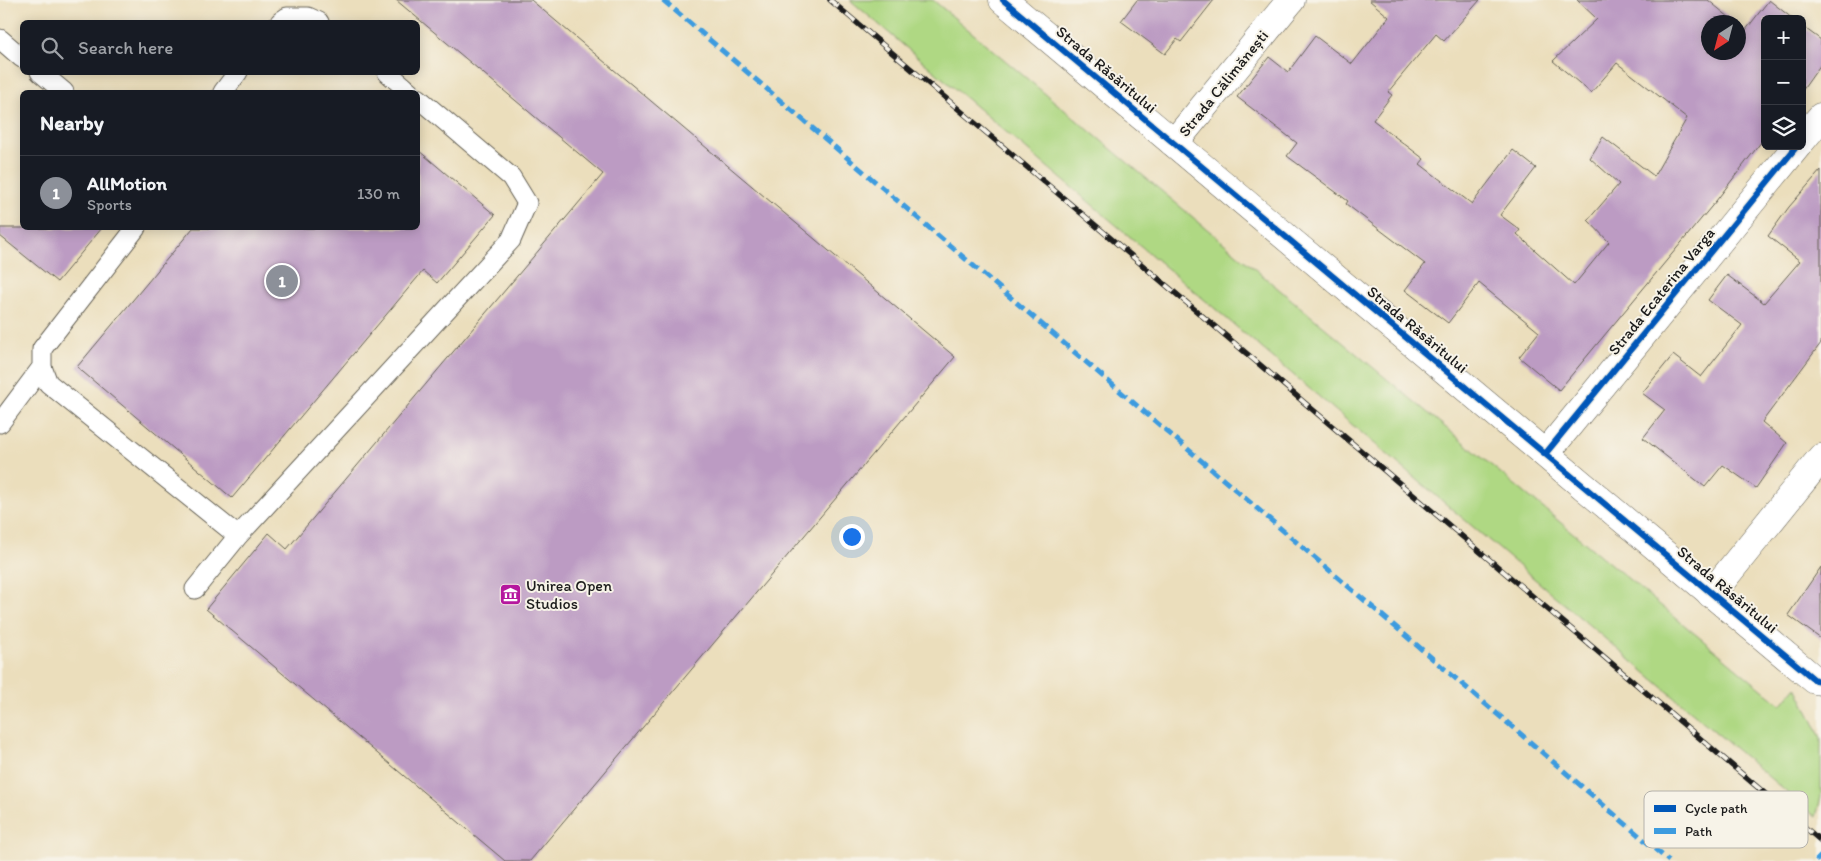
<!DOCTYPE html>
<meta charset="utf-8">
<style>
:root{--surface:#171b24;--page:#20242c;--text:#f1f3f6;--muted:#9ea1a6;--line:#363941;--accent:#8c9099}
body{margin:0;font-family:Itim,sans-serif;background:var(--page);color:var(--text)}
.controls{position:absolute;right:15px;top:15px;display:grid;overflow:hidden;border-radius:8px;box-shadow:0 2px 12px #0003}
.controls button{width:45px;height:45px;display:grid;place-items:center;padding:0;border:0;border-bottom:1px solid var(--line);background:var(--surface);color:var(--text);font:25px sans-serif}
.compass{position:absolute;left:1701px;top:15px;width:45px;height:45px;border-radius:50%;background:var(--surface);box-shadow:0 2px 12px #0003;rotate:216deg}
.you{position:absolute;left:851px;top:536px;width:18px;height:18px;margin:-12px;border:4px solid #fff;border-radius:50%;background:#1a73e8;box-shadow:0 0 0 8px #1a73e833}
.badge{display:grid;place-items:center;width:32px;height:32px;border-radius:50%;background:var(--accent);color:#fff;font-size:16px;font-weight:700}
.pin{position:absolute;translate:-50% -50%;border:2px solid #fff;box-shadow:0 1px 5px #0006}
.list{margin:0;padding:0;list-style:none}
h2{display:flex;justify-content:space-between;align-items:center;height:65px;margin:0;padding:0 20px;font-size:21px}
h2 small{font-size:16px;font-weight:400;color:var(--muted)}
.list li{display:grid;grid-template-columns:32px 1fr auto;gap:15px;align-items:center;box-sizing:border-box;height:75px;padding:0 20px;border-top:1px solid var(--line)}
.list b{display:block;font-size:19px;white-space:nowrap}
.list p{margin:0;font-size:16px;white-space:nowrap;color:var(--muted)}
.list em{font-size:16px;font-style:normal;color:var(--muted)}
.icon{flex:none;width:28px;height:28px;fill:none;stroke:currentColor;stroke-width:2;stroke-linecap:round;stroke-linejoin:round}
.map{position:relative;flex:none;width:1821px;height:861px;overflow:hidden}
.search{position:absolute;background:var(--surface);box-shadow:0 2px 12px #0003;left:20px;top:20px;width:400px;height:55px;display:flex;align-items:center;gap:12px;box-sizing:border-box;padding:0 18px;border-radius:8px;color:var(--muted);font-size:19px}
.panel{position:absolute;background:var(--surface);box-shadow:0 2px 12px #0003;left:20px;top:90px;width:400px;height:140px;border-radius:8px}
.map>svg:first-child{display:block}
.green{fill:#afd883;stroke:#667a50}
.building{fill:#bc9bc3}
.lines{fill:none;stroke-linecap:round;stroke-linejoin:round}
.service-casing{stroke:#646054;stroke-width:21}
.minor-casing{stroke:#646054;stroke-width:29}
.tertiary-casing{stroke:#646054;stroke-width:29}
.service{stroke:#fff;stroke-width:19}
.minor{stroke:#fff;stroke-width:28}
.tertiary{stroke:#fff;stroke-width:28}
.rail-casing{stroke:#1c1c1c;stroke-width:5.5}
.rail{stroke:#f7f3e8;stroke-width:4;stroke-dasharray:11;stroke-linecap:butt}
.quiet{stroke:#3c9bdf;stroke-width:5;stroke-dasharray:10 5;stroke-linecap:butt}
.cycleway-casing{stroke:#f7f3e8;stroke-width:9}
.cycleway{stroke:#0057b8;stroke-width:6}
.labels{text-anchor:middle;stroke-width:4;stroke-linejoin:round;paint-order:stroke}
.street-label{font-size:16px;fill:#1c1c1c;stroke:#f7f3e8}
.poi-label{font-size:16px;fill:#1c1c1c;stroke:#f7f3e8;text-anchor:start}
.key{fill:#f7f3e8;stroke:#b5b2ab;stroke-width:1}
.key-label{font-size:14px;fill:#1c1c1c}
</style>
<div class="map">
<svg width="1821" height="861" viewBox="0 0 1821 861">
<rect width="100%" height="100%" fill="#f7f3e8"/>
<filter id="ink" filterUnits="userSpaceOnUse"><feTurbulence type="fractalNoise" baseFrequency=".02" numOctaves="2"/><feDisplacementMap in="SourceGraphic" scale="10" xChannelSelector="R" yChannelSelector="G"/><feConvolveMatrix kernelMatrix="1 2 1 2 8 2 1 2 1" color-interpolation-filters="sRGB"/></filter>
<filter id="wash" filterUnits="userSpaceOnUse"><feTurbulence type="fractalNoise" baseFrequency=".0096" numOctaves="4" result="noise"/><feDisplacementMap in="SourceGraphic" scale="20" xChannelSelector="R" yChannelSelector="G"/><feGaussianBlur stdDeviation="1.12" result="paint"/><feColorMatrix in="noise" values="0 0 0 0 0 0 0 0 0 0 0 0 0 0 0 0 0 1.4 0 .05"/><feComposite in="paint" operator="in"/></filter>
<g filter="url(#wash)">
<rect width="100%" height="100%" fill="#ebdebc"/>
<path class="green" d="M850 0H933L1341 341 1781 705 1796 687 1821 738V797L1816 817Z"/>
<g id="blocks">
<path class="building" d="M396 0H531L955 357 530 861H505L206 609 269 533 287 549 603 174Z
M1137 0H1214L1181 42 1177 39 1165 54 1121 21Z
M1369 0H1480L1444 41 1436 34 1388 92 1392 95 1373 120 1424 159 1420 164 1472 204 1513 150 1536 168 1500 215 1520 230 1517 234 1574 285 1609 242 1588 220 1619 184 1590 158 1603 137 1654 176 1687 118 1617 63 1591 93 1553 61 1597 19 1577 0H1708L1735 22H1708V52H1738V25L1745 31 1769 0 1793 19H1765V137L1716 201 1559 390 1519 357 1539 332 1479 283 1448 323 1405 290 1425 264 1346 204 1348 201 1287 156 1297 143 1237 97 1269 57 1288 72 1315 36 1352 64 1389 17Z
M1802 26 1821 40V64L1802 91Z
M418 150 495 215 437 283 423 271 232 498 77 367 193 228H418Z
M1821 170V343L1762 422 1787 443 1756 488 1723 465 1705 487 1643 438 1665 410 1642 393 1673 355 1701 377 1742 325 1708 300 1727 275 1764 303 1800 261 1768 236 1789 207Z
M0 228H102L57 282 0 236Z
M1821 567V639L1788 615Z"/>
</g>
</g>
<g filter="url(#ink)">
<use href="#blocks" fill-opacity="0" stroke="#646054" stroke-width="1"/>
<g class="lines">
<defs>
<path id="service" d="M280 22 287 17H308L319 22
M0 39 22 58
M40 72 64 92
M387 72 410 92
M223 92 238 72
M136 228 42 349V367L48 383 238 536
M0 423 42 367
M195 589 238 536 511 240 527 203 511 177 418 98"/>
<path id="minor" d="M1802 140 1821 117
M1174 143 1291 0
M1546 453 1797 146
M1711 594 1821 458"/>
<path id="tertiary" d="M1003 0 1815 680 1821 681"/>
</defs>
<use href="#service" class="service-casing"/>
<use href="#minor" class="minor-casing"/>
<use href="#tertiary" class="tertiary-casing"/>
<use href="#service" class="service"/>
<use href="#minor" class="minor"/>
<use href="#tertiary" class="tertiary"/>
<defs>
<path id="rail" d="M830 0 1821 841"/>
</defs>
<use href="#rail" class="rail-casing"/>
<use href="#rail" class="rail"/>
<path class="quiet" d="M663 0 1669 861
M1816 861 1821 856"/>
<defs>
<path id="cycleway" d="M1003 0 1815 680 1821 681
M1546 453 1797 146"/>
</defs>
<use href="#cycleway" class="cycleway-casing"/>
<use href="#cycleway" class="cycleway"/>
</g>
</g>
<defs>
<symbol id="museum-square" viewBox="-11 -11 22 22"><rect x="-9" y="-9" width="18" height="18" rx="4" fill="#b5179e" stroke="#f7f3e8"/><path d="M0-6L6-3V-2H-6V-3ZM-5-1h2V3h-2ZM-1-1h2V3h-2ZM3-1h2V3H3ZM-6 4H6V6H-6Z" fill="#fff"/></symbol>
</defs>
<g fill-rule="evenodd">
<use href="#museum-square" x="498" y="582" width="25" height="25"/>
</g>
<g class="labels">
<g class="street-label">
<text transform="translate(1107 69) rotate(40)" y="6">Strada Răsăritului</text>
<text transform="translate(1223 83) rotate(-51)" y="6">Strada Călimănești</text>
<text transform="translate(1661 291) rotate(-51)" y="6">Strada Ecaterina Varga</text>
<text transform="translate(1418 329) rotate(40)" y="6">Strada Răsăritului</text>
<text transform="translate(1728 589) rotate(40)" y="6">Strada Răsăritului</text>
</g>
<g class="poi-label">
<text x="526" y="591">Unirea Open<tspan x="526" dy="18">Studios</tspan></text>
</g>
</g>
<rect x="1644" y="791" width="164" height="57" rx="8" class="key"/>
<rect x="1654" y="805" width="22" height="7" fill="#0057b8"/>
<rect x="1654" y="828" width="22" height="6" fill="#3c9bdf"/>
<g class="key-label">
<text x="1685" y="813">Cycle path</text>
<text x="1685" y="836">Path</text>
</g>
</svg>
<div class="controls">
<button>+</button>
<button>−</button>
<button><svg class="icon" aria-label="layers" viewBox="0 0 24 24"><path d="M12 4l9 5-9 5-9-5zM3 14l9 5 9-5"/></svg></button>
</div>
<svg class="compass" viewBox="-18 -18 36 36"><path d="M0-13l5 13h-10z" fill="#e53935"/><path d="M0 13l5-13h-10z" fill="#9ea1a6"/></svg>
<div class="you"></div>
<div class="pin badge" style="left:282px;top:281px">1</div>
<div class="search"><svg class="icon" aria-label="search" viewBox="0 0 24 24"><circle cx="10" cy="10" r="6"/><path d="M15 15l6 6"/></svg>Search here</div>
<section class="panel">
<h2>Nearby<small></small></h2>
<ul class="list">
<li><span class="badge">1</span><div><b>AllMotion</b><p>Sports</p></div><em>130 m</em></li>
</ul>
</section>
</div>
